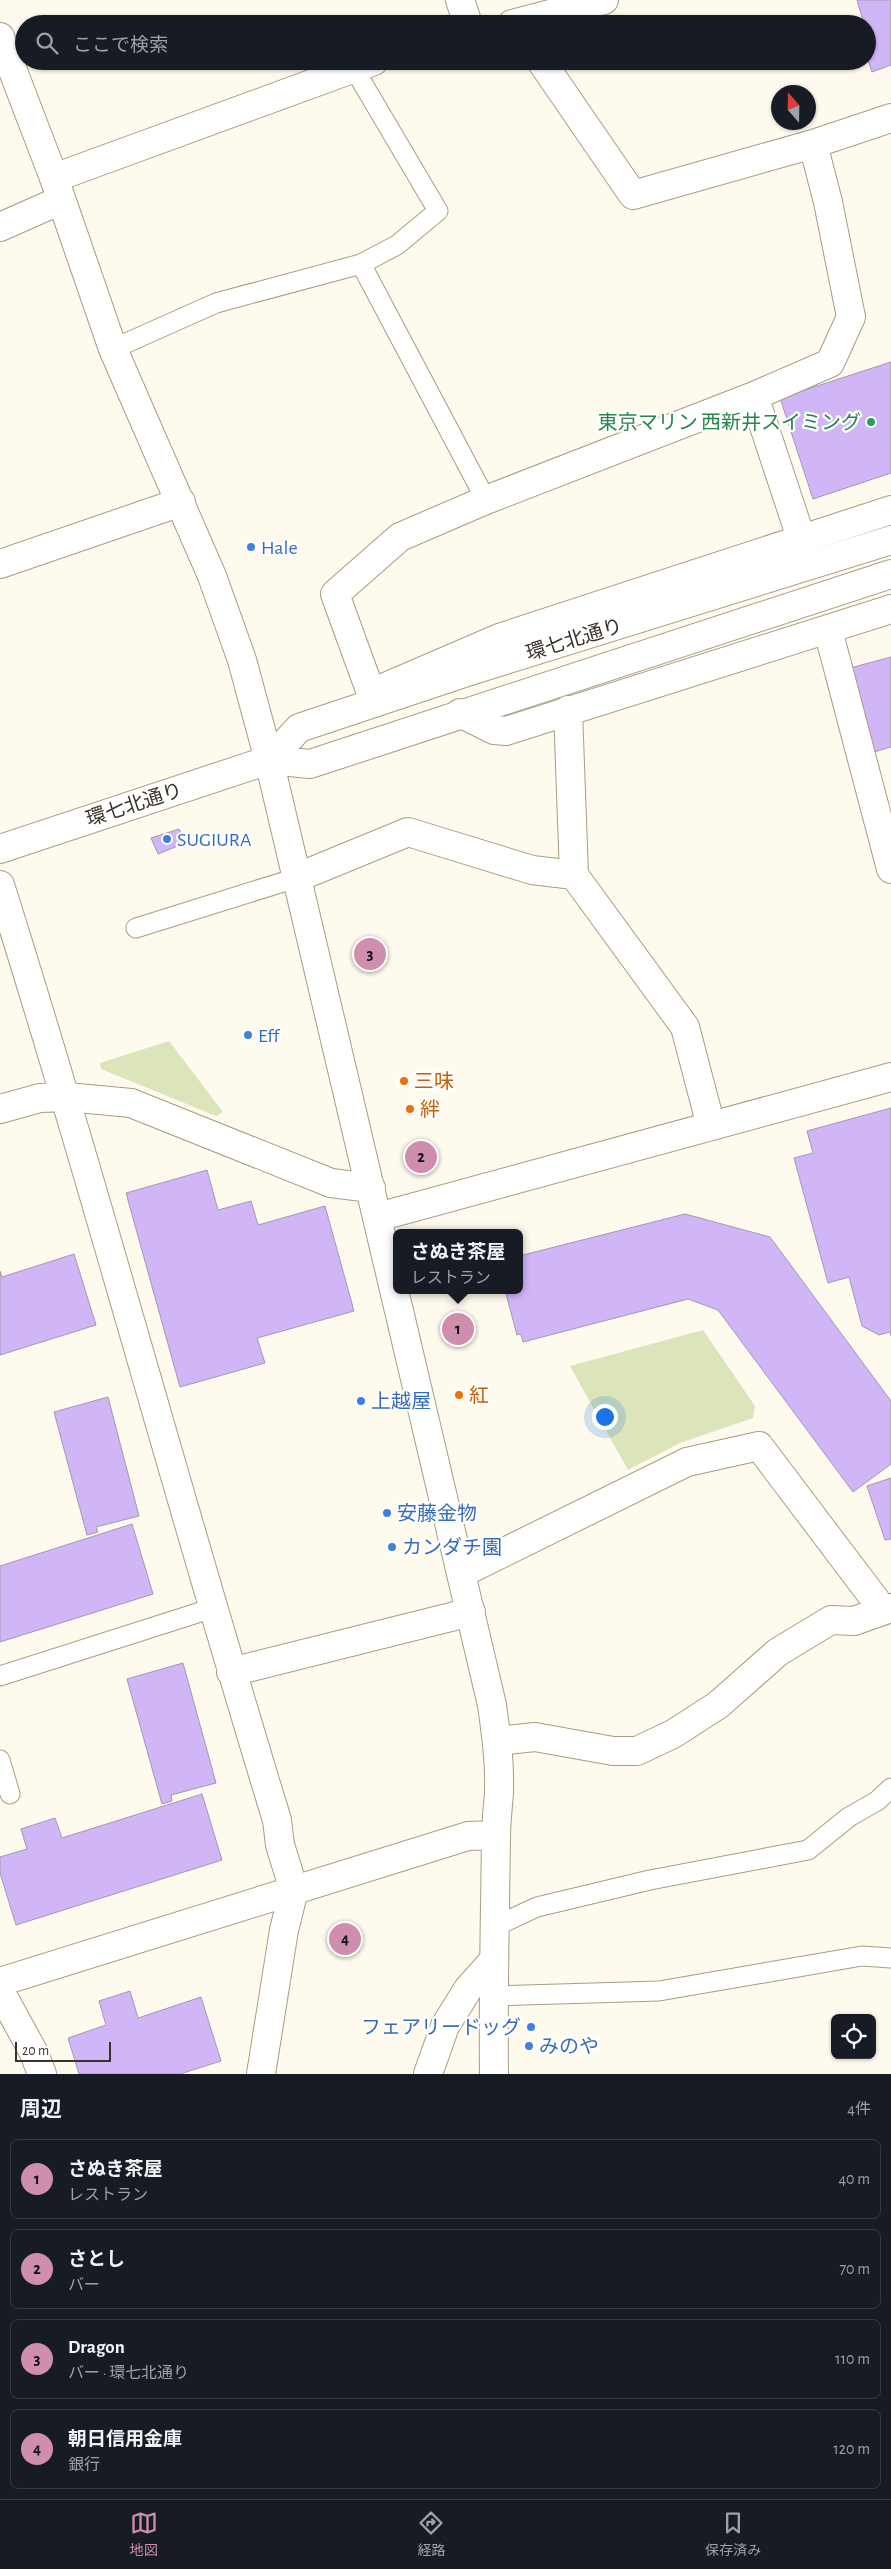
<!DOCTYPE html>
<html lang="ja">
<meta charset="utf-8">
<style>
:root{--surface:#171b24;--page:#20242c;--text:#f1f3f6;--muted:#9ea1a6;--line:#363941;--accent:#cf8eac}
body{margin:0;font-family:"Alegreya Sans","Noto Sans JP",sans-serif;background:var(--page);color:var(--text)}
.controls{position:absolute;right:15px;bottom:15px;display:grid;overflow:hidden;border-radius:8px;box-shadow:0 1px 4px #0004}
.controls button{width:45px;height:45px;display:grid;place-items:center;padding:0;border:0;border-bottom:1px solid var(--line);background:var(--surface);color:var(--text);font:25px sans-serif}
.compass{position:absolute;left:771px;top:85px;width:45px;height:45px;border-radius:50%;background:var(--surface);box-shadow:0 1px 4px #0004;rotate:340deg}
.scale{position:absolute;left:15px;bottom:12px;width:96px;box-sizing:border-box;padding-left:5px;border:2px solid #393429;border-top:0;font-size:14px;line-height:18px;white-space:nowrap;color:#393429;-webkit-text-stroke:4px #fff;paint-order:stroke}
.you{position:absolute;left:604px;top:1416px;width:18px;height:18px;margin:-12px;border:4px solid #fff;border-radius:50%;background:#1a73e8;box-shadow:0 0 0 8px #1a73e833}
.badge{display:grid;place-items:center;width:32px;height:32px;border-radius:50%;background:var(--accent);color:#111;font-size:16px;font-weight:700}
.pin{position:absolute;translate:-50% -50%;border:2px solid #fff;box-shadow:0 1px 5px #0006}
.popup{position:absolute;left:393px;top:1229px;width:130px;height:65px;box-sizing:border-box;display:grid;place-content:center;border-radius:8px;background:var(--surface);filter:drop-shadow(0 1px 4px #0005);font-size:16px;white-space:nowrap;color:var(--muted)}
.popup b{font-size:19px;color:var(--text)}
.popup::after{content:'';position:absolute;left:50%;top:100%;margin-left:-10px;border:10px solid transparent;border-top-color:var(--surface)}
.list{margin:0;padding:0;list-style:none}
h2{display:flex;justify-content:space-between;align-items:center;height:65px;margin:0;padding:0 20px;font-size:21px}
h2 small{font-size:16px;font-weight:400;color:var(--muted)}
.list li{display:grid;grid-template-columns:32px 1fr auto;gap:15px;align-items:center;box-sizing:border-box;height:80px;margin:0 10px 10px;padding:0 10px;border:1px solid var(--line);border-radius:8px}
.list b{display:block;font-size:19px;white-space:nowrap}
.list p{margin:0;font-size:16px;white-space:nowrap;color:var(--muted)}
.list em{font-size:16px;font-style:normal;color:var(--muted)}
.icon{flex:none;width:28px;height:28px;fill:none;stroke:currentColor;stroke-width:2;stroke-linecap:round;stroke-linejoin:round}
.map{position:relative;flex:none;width:891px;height:2074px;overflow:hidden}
.search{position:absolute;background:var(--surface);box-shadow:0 1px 4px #0004;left:15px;right:15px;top:15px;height:55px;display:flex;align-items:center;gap:12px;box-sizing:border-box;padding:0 18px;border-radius:28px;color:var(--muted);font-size:19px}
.sheet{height:425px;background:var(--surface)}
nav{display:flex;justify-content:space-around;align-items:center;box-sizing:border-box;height:70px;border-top:1px solid var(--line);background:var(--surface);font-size:14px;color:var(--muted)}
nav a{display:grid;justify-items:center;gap:2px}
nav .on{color:var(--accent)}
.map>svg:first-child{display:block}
.green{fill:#dce5b9}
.building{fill:#d1b6f7;stroke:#a297b2}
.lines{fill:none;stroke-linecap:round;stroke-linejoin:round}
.lane-casing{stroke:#a89d81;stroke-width:21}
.street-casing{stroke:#a89d81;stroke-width:30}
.secondary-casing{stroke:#a89d81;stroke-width:30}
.lane{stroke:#fff;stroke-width:19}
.street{stroke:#fff;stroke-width:28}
.secondary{stroke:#fff;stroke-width:28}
.leisure-dot{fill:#2e9e5b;stroke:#fff;stroke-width:2}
.shop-dot{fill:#3f7fe0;stroke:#fff;stroke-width:2}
.food-dot{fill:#e8710a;stroke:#fff;stroke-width:2}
.labels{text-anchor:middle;stroke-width:4.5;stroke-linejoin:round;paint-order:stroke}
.leisure-label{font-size:20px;fill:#27864d;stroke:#fff;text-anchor:end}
.shop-label{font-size:20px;fill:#366cbe;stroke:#fff;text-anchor:start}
.street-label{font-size:20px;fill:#393429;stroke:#fff}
.food-label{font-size:20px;fill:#c56008;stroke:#fff;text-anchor:start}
</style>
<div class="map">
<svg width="891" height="2074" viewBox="0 0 891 2074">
<rect width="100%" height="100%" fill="#fffaee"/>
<path class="green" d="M169 1041 223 1112 216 1116 101 1069 100 1063Z
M703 1330 755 1406 753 1418 680 1443 628 1470 570 1366Z"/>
<path class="building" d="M857 0H891V65L872 72 867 57V24H864Z
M891 362V473L813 499 780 398Z
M891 657V747L874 752 850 668Z
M179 829 185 843 158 854 151 838Z
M891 1108V1336L890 1332 879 1335 862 1326 849 1277 828 1283 794 1158 813 1153 807 1131Z
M207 1170 218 1210 251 1201 258 1225 325 1206 354 1311 257 1338 265 1363 180 1387 126 1193Z
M685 1214 770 1237 891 1401V1464L853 1492 718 1310 688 1299 523 1342 521 1334 517 1335 505 1290H519V1256Z
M74 1254 96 1325 0 1355V1271L2 1277Z
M108 1397 139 1516 96 1527 98 1532 87 1535 54 1412Z
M891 1478V1539L885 1540 867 1486Z
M132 1524 153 1594 0 1642V1566Z
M183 1663 216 1783 171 1795 172 1801 162 1804 127 1679Z
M202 1794 222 1860 16 1925 0 1873V1857L27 1849 21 1829 55 1818 62 1838Z
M130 1991 138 2018 201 1997 221 2061 180 2074H79L68 2038 106 2025 99 2001Z"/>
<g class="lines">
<defs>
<path id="lane" d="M353 67 438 211 397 245 361 264
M113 349 216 303 361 264 486 500
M136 928 296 878
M0 1676 213 1608
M0 1760 10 1794
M496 1926 537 1907 650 1880 808 1850 849 1817 877 1801 891 1788
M493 1996 659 1991 862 1956 891 1958"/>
<path id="street" d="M460 0 468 24
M512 24 604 0
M541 61 633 195 813 144 891 118
M54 178 374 61
M0 227 61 200
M754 396 801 538
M0 564 181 502
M828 630 891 869
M376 691 499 638 891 510
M371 693 335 594 400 537 486 500 754 396 830 363 851 317 828 202 813 144
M568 710 574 875
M460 713 494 730 506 731 891 609
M296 878 408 832 532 870 574 875 685 1027 711 1126
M0 885C98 1195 181 1509 277 1820L280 1845 294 1890 284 1930 261 2074
M0 1109 40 1098 67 1097 131 1103 331 1183 371 1188
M378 1217 891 1077
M462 1573 687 1462 759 1446 883 1610
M231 1672 471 1612
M498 1741 535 1737 613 1751H637L673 1734 718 1705 778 1652 831 1620 854 1621 891 1608
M0 1991 34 2053 42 2074
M428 2074 445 2026 468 1989 493 1961"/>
<path id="secondary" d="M0 37 54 178 113 349 212 576 242 660 269 760 492 1705C496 1734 500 1762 499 1792 498 1807 496 1822 496 1838 495 1917 493 1995 494 2074
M269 760 299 728 473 670 891 540
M0 849 269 760 310 764 891 574
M0 1982 468 1836 496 1835"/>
</defs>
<use href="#lane" class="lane-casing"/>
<use href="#street" class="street-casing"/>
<use href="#secondary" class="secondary-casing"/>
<use href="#lane" class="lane"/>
<use href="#street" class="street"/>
<use href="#secondary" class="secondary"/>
</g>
<circle class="leisure-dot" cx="871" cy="422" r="5"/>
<g class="shop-dot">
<circle cx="251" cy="547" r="5"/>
<circle cx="167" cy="839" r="5"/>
<circle cx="248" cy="1035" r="5"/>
<circle cx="361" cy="1401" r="5"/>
<circle cx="387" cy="1513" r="5"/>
<circle cx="392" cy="1547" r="5"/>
<circle cx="531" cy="2027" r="5"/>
<circle cx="529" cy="2046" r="5"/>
</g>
<g class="food-dot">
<circle cx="404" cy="1081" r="5"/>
<circle cx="410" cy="1109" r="5"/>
<circle cx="459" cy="1395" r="5"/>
</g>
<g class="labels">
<g class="leisure-label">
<text x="861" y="429">東京マリン 西新井スイミング</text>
</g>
<g class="shop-label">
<text x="261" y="554">Hale</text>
<text x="177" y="846">SUGIURA</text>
<text x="258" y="1042">Eff</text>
<text x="371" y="1408">上越屋</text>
<text x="397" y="1520">安藤金物</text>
<text x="402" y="1554">カンダチ園</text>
<text x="521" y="2034" text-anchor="end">フェアリードッグ</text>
<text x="539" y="2053">みのや</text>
</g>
<g class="street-label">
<text transform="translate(574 639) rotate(-17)" y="7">環七北通り</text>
<text transform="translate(134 804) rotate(-18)" y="7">環七北通り</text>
</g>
<g class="food-label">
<text x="414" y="1088">三味</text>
<text x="420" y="1116">絆</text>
<text x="469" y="1402">紅</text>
</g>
</g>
</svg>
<div class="controls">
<button><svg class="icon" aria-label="locate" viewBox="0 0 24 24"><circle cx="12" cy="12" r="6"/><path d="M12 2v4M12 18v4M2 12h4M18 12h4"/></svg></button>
</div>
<svg class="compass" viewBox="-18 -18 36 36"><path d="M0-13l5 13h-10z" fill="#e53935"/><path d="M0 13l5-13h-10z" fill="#9ea1a6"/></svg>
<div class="scale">20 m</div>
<div class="you"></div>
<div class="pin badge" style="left:458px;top:1329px">1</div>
<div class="popup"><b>さぬき茶屋</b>レストラン</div>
<div class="pin badge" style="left:421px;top:1157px">2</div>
<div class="pin badge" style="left:370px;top:954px">3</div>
<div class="pin badge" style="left:345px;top:1939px">4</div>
<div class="search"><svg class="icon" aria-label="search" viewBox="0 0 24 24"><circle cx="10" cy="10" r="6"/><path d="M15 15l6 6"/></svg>ここで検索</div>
</div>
<section class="sheet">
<h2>周辺<small>4件</small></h2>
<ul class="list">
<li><span class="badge">1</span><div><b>さぬき茶屋</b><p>レストラン</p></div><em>40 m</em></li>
<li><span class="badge">2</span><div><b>さとし</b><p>バー</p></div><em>70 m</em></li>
<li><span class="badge">3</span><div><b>Dragon</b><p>バー · 環七北通り</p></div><em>110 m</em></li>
<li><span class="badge">4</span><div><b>朝日信用金庫</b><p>銀行</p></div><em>120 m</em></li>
</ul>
</section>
<nav>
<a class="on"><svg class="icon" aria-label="map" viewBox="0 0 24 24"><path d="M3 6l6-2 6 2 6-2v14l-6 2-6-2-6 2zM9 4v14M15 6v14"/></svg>地図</a>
<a><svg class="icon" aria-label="directions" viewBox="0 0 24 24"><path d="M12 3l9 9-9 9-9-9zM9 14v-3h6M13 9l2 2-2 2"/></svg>経路</a>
<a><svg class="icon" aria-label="saved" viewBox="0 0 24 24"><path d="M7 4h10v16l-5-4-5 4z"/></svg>保存済み</a>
</nav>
